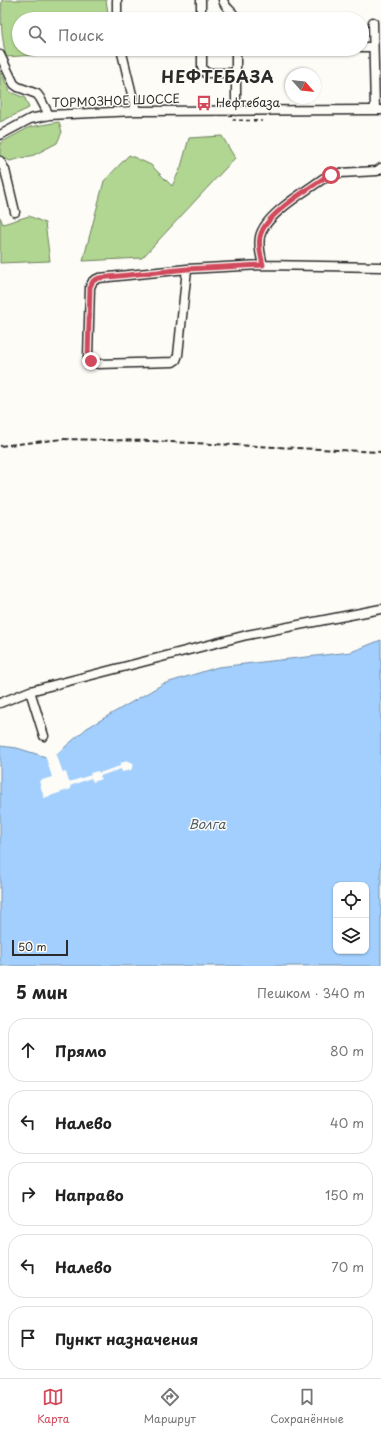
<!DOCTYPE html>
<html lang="ru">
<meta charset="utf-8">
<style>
:root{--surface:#fff;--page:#f6f6f6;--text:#222;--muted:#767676;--line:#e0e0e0;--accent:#d1495b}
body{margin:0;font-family:"Playpen Sans",sans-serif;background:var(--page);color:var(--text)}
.controls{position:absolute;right:12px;bottom:12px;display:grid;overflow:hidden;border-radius:8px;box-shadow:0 1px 3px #0004}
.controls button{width:36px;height:36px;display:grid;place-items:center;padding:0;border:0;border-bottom:1px solid var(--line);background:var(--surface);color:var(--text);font:20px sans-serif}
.compass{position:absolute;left:285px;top:68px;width:36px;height:36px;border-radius:50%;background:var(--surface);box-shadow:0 1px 3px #0004;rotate:117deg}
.scale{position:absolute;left:12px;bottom:10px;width:56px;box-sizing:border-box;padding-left:4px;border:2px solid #2b2b2b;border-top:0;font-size:11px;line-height:14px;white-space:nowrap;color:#2b2b2b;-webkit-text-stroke:3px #fdfcf7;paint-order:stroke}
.stop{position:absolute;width:12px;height:12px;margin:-9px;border:3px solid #d1495b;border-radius:50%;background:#fff}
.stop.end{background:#d1495b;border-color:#fff;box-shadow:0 1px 4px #0008}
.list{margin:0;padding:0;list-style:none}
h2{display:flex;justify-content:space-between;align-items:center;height:52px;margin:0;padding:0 16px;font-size:17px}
h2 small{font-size:13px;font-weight:400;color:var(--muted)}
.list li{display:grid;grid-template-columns:26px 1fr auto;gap:12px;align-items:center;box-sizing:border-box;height:64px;margin:0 8px 8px;padding:0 8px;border:1px solid var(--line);border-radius:16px}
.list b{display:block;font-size:15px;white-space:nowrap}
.list em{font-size:13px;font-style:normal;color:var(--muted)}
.icon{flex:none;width:22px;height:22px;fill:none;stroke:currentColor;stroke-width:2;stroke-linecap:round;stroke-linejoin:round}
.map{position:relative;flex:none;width:381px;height:966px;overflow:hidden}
.search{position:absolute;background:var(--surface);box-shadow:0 1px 3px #0004;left:12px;right:12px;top:12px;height:44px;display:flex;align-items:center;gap:10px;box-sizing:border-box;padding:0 14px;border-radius:22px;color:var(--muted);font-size:15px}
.sheet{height:412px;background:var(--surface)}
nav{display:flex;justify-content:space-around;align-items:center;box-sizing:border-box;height:56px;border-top:1px solid var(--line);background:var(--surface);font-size:11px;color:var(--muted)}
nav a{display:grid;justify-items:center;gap:2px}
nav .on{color:var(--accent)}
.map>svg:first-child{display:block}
.green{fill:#b1d691;stroke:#6e805e}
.water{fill:#a2cffd;stroke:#728da9;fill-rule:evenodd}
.pier{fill:#fdfcf7}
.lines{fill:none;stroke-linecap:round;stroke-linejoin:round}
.minor-casing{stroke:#2b2b2b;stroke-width:11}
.path{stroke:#2b2b2b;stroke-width:1.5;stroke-dasharray:4 3;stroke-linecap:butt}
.minor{stroke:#fdfcf7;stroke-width:8}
.rail{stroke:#2b2b2b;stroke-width:2;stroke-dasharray:6 3;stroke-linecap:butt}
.route{stroke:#d1495b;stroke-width:5}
.labels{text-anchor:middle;stroke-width:3;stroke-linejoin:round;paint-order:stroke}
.street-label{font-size:12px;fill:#2b2b2b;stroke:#fdfcf7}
.poi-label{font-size:12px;fill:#2b2b2b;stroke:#fdfcf7;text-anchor:start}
.water-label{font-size:13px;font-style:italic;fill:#4f5c6a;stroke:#fdfcf7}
.district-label{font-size:16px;font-weight:bold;letter-spacing:1px;fill:#2b2b2b;stroke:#fdfcf7}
</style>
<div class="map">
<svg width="381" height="966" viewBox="0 0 381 966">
<rect width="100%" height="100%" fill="#fdfcf7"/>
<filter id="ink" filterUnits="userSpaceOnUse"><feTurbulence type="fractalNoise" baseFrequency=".025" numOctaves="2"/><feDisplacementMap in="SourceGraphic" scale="8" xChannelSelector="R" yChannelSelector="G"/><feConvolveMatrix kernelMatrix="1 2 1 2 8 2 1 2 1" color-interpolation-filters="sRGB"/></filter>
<g filter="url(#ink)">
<path class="green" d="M2 0H106L109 19H19V49H114V50L6 57C2 39 0 19 2 0Z
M0 70 10 92 25 98 29 108 0 122Z
M59 122 62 132 57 143 34 155 10 161 0 156V143L30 127Z
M222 136 235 158 142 258 83 261 104 181 129 155 151 165 172 186 181 167 189 138Z
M29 216 45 223 50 261 0 263V217L3 224Z"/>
<path class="water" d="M381 640V966H0V746L17 748 46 757 57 754 87 728 163 684 218 667 351 652ZM336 885H366V951H336Z"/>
<path class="pier" d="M56 753 63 773 66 772 69 782 91 775 90 773 98 771 99 773 120 766V763L128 761 134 764 131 770 122 772 121 769 100 776 101 779 93 782 91 778 70 786 71 789 44 798 39 781 52 777 45 755Z"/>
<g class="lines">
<defs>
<path id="minor" d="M117 0V19
M201 0V19
M223 0C225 9 234 11 236 19
M373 22 375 110
M362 47H373
M121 49 136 111
M202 49V67L205 73H235
M236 49V111
M275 49H291
M0 55 14 84 18 87 37 94 40 98 49 115
M0 135 30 119 49 115 136 111 381 110
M0 161 5 170 15 212
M263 265C261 256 258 247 260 237 264 215 306 191 324 178L331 175 340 173 377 171 381 168
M187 269 178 355 176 360 173 362 98 364 91 361 88 357 90 287 93 281 99 278 187 269 263 265 381 267
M0 703 30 691
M44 736 30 691 247 635 381 609"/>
</defs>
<use href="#minor" class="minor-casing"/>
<path class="path" d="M233 119V120L262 121"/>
<use href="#minor" class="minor"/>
<path class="rail" d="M0 446 63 439 150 441 381 452"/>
</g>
</g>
<g class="lines" filter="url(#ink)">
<path class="route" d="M91 361 88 357 90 287 93 281 99 278 187 269 263 265C261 256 258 247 260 237 264 215 306 191 324 178L331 175"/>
</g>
<defs>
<symbol id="bus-bare" viewBox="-9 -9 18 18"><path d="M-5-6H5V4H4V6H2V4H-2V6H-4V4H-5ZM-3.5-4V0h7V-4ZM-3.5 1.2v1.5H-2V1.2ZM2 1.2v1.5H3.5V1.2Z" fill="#d1495b" stroke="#fdfcf7" stroke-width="2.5" paint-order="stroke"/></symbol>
</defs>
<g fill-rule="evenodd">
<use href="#bus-bare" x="193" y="92" width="22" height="22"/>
</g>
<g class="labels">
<g class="street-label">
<text transform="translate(116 101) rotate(-2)" y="4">ТОРМОЗНОЕ ШОССЕ</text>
</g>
<g class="poi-label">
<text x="216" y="107">Нефтебаза</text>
</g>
<g class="water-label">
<text x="207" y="829">Волга</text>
</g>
<g class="district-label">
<text x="218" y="83">НЕФТЕБАЗА</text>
</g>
</g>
</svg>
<div class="controls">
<button><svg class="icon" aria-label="locate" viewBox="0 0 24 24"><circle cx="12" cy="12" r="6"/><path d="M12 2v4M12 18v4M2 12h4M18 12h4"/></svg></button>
<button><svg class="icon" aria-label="layers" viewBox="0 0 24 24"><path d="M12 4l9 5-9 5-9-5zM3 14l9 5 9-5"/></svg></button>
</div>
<svg class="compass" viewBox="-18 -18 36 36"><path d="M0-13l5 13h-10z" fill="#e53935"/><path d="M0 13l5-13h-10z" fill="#767676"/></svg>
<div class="scale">50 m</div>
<div class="stop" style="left:331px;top:175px"></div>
<div class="stop end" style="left:91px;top:361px"></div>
<div class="search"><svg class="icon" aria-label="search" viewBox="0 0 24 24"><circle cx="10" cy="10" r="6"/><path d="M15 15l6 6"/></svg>Поиск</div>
</div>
<section class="sheet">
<h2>5 мин<small>Пешком · 340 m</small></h2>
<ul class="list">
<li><svg class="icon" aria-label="ahead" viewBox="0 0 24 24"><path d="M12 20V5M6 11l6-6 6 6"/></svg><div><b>Прямо</b></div><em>80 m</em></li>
<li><svg class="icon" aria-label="left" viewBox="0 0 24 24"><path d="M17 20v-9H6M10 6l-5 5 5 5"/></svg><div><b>Налево</b></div><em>40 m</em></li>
<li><svg class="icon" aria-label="right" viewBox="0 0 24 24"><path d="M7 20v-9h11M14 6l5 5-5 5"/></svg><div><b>Направо</b></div><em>150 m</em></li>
<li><svg class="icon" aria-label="left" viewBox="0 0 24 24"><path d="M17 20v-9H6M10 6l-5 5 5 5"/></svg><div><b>Налево</b></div><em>70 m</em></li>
<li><svg class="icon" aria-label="arrive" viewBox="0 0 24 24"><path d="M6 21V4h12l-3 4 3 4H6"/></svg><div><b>Пункт назначения</b></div></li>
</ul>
</section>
<nav>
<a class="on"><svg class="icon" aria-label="map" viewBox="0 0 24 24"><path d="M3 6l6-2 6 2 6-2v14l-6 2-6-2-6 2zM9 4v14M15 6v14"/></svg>Карта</a>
<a><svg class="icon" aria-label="directions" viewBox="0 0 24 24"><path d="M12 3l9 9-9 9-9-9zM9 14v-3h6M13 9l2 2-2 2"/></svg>Маршрут</a>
<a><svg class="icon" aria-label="saved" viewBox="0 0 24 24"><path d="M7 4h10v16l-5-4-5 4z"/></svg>Сохранённые</a>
</nav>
